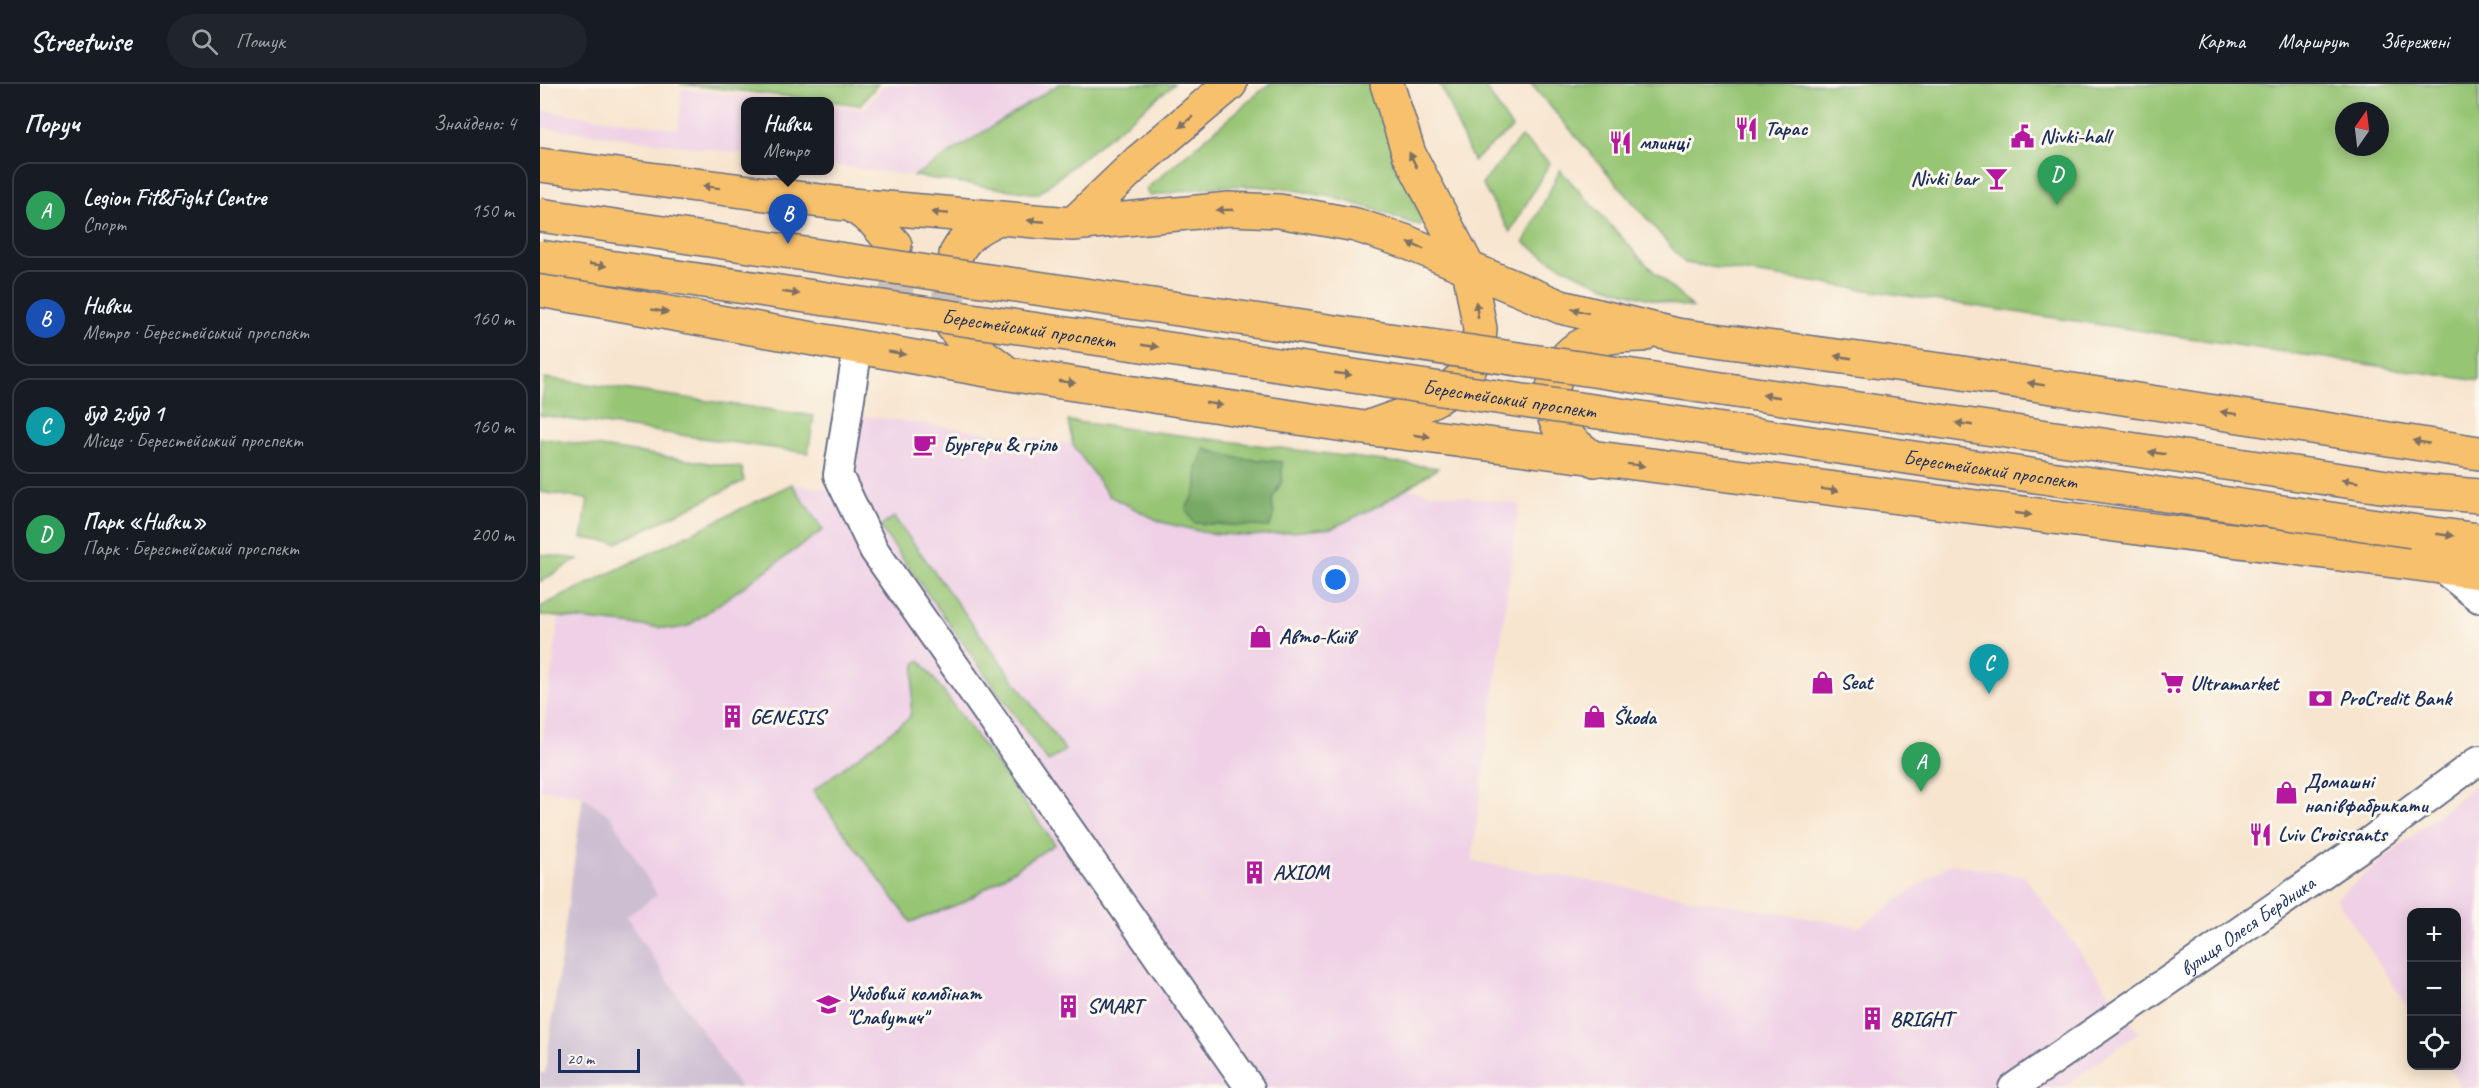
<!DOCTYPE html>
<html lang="uk">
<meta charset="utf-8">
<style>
:root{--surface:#171b24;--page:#20242c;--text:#f1f3f6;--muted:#9ea1a6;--line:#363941;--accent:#d690ce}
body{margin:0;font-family:Caveat,sans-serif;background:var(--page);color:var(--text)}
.controls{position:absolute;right:18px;bottom:18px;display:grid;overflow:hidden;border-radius:12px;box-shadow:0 3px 15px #0003}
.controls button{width:54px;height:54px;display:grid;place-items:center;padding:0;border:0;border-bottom:2px solid var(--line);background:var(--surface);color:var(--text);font:30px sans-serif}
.compass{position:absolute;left:1795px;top:18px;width:54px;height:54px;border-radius:50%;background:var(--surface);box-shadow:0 3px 15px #0003;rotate:14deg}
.scale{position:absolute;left:18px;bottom:15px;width:82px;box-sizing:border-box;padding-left:6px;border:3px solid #1b2f5e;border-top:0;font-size:16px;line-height:21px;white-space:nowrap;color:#1b2f5e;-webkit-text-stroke:4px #fbf7ec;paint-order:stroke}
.you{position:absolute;left:796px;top:496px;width:21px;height:21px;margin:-15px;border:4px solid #fff;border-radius:50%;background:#1a73e8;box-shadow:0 0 0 9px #1a73e833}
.badge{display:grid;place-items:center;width:39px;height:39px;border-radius:50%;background:var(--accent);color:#fff;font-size:20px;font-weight:700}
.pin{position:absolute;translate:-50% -50px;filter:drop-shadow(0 2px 3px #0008)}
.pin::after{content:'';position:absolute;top:32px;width:21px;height:18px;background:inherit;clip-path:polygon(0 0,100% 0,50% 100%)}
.popup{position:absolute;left:201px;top:13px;width:93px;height:78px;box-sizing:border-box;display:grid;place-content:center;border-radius:12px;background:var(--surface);filter:drop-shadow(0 2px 4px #0005);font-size:20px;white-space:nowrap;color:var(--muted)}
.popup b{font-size:22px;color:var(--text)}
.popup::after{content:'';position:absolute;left:50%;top:100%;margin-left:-12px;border:12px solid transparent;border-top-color:var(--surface)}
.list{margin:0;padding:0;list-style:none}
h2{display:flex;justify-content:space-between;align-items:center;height:78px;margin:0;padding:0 24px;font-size:26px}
h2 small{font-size:20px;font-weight:400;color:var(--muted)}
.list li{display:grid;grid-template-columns:39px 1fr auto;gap:18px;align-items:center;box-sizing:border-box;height:96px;margin:0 12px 12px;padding:0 12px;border:2px solid var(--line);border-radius:18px}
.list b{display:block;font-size:22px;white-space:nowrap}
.list p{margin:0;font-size:20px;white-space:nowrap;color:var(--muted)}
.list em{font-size:20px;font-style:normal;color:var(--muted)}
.icon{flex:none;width:33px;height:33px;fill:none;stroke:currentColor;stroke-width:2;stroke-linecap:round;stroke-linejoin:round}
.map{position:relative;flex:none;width:1939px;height:1004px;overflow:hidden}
header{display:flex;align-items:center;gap:36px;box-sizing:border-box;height:84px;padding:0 30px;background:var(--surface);border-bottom:2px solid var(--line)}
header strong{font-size:28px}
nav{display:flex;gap:33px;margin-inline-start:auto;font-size:21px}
.search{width:420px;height:54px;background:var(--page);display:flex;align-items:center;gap:15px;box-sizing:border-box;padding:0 21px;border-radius:33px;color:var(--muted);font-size:22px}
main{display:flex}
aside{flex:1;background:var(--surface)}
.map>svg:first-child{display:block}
.built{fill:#efd0e6}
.industrial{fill:#cdbed2}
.green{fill:#96c573;stroke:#587a68;stroke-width:1.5;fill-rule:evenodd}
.forest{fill:#78aa65;stroke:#4a6c62;stroke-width:1.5}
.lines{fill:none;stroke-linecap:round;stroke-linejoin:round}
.major-tunnel{stroke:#cbc1b8;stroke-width:33;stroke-dasharray:33 16;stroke-linecap:butt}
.minor-casing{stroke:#686f86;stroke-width:32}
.major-casing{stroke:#686f86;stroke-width:36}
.minor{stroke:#fff;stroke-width:28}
.major{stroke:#f7c06c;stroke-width:33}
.major-bridge-casing{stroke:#686f86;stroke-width:36;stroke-linecap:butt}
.major-bridge{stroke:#f7c06c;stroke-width:33}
.oneway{fill:#7e7064}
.labels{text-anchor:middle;stroke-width:6;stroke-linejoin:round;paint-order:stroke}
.poi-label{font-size:21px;font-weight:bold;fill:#1b2f5e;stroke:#fbf7ec;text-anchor:start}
.street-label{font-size:21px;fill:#1b2f5e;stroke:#fbf7ec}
</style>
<header>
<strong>Streetwise</strong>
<div class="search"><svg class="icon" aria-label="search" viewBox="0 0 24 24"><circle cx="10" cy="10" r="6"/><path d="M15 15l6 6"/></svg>Пошук</div>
<nav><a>Карта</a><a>Маршрут</a><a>Збережені</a></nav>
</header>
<main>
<aside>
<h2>Поруч<small>Знайдено: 4</small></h2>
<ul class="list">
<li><span class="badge" style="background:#2e9e5b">A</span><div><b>Legion Fit&amp;Fight Centre</b><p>Спорт</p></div><em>150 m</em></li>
<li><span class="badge" style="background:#1a4fb4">B</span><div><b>Нивки</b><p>Метро · Берестейський проспект</p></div><em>160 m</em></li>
<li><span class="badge" style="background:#0f9aa8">C</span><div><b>буд 2;буд 1</b><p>Місце · Берестейський проспект</p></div><em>160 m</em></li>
<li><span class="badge" style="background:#2e9e5b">D</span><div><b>Парк «Нивки»</b><p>Парк · Берестейський проспект</p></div><em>200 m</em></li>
</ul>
</aside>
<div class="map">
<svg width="1939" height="1004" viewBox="0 0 1939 1004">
<rect width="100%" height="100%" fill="#fbf7ec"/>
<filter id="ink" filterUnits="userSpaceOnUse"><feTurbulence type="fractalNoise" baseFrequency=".0167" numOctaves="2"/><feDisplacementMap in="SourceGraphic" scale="12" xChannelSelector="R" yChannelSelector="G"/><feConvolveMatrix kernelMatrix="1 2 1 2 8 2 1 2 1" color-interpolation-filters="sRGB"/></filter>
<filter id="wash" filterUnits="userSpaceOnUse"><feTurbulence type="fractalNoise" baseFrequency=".008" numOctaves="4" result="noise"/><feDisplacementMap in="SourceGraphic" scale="24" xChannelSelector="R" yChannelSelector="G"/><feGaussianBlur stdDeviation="1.35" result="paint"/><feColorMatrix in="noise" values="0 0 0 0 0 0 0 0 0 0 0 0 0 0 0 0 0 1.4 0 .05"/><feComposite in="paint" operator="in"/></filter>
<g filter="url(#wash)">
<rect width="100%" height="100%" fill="#f7e5cf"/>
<path class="built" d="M345 0H519L374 92 290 81V21L324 25Z
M142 5 258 17 206 18V70L0 43V26L138 45Z
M318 331 979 420 932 777 1320 843 1409 780 1484 792 1599 948 1523 1004H200L86 833 72 733 43 712 0 705V671L19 534 77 540V487L252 400 318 410Z
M1939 698V1004H1922L1907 982H1916V828H1872L1871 928 1796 814Z"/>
<path class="industrial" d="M43 712 72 733 117 811 86 833 200 1004H0V989H5Z"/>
<path class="green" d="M140 0H338L320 21Z
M519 0H634L498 110 374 92Z
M729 0H831L883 137 879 142C820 118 751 99 686 102 661 103 634 109 609 112L606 105Z
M900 0H943L972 44 933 77Z
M991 0H1939V297L1145 179ZM1804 27H1840V63H1804Z
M981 53 1010 79 970 148 942 100Z
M1020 86 1106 180 1153 224C1090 212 1036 198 984 158Z
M5 294 274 332 268 369 0 331Z
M528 337 898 384 842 420 792 444 711 452 667 449 621 438 569 412 533 361Z
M0 354 202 384 204 397 77 459 42 454 48 415 0 408Z
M252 400 283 446 148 542 133 545 0 531V523Z
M354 433 525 666 508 678 340 443Z
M0 470 38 475 0 498Z
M380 576 515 760 424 818 371 838 273 707 370 633 375 580Z"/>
<path class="forest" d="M664 365 697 374 742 378V397L732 415 734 432 729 443 654 439 646 425 657 404V385Z"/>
</g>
<g filter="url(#ink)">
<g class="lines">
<path class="major-tunnel" d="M345 229C361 202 362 192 355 161
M412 241 408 218 416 170"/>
<defs>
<g id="minor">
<path d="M318 262 298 391 334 466 710 1004"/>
<path d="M1903 485 1939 514"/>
<path id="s1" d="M1473 1004 1830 757 1939 676"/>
</g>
<path id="major" d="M0 81 312 121 506 138 533 140 689 125 739 127 816 141 864 157 1021 223 1137 251 1416 288 1939 369
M312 121 333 136 355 161
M533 140 599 77 690 0
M416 170C427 150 438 143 459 134
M0 206 469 290 824 344 1939 488
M412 241 423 256 462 285
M832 342 871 328 902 311 923 293 938 271 940 245 929 185 869 70 847 0
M1055 376C1042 365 1026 356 1018 341 1012 330 1011 316 1013 304 1021 257 1061 251 1102 251
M1868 406 1939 412
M1872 447 1939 456"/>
</defs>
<use href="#minor" class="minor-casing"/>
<use href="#major" class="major-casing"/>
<use href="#minor" class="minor"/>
<use href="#major" class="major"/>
<defs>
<g id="major-bridge">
<path d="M0 131 1868 406"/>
<path id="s2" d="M0 173 1872 447"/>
</g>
</defs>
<use href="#major-bridge" class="major-bridge-casing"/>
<use href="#major-bridge" class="major-bridge"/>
</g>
<defs><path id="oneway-solid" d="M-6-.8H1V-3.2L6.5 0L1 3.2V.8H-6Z" transform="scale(1.5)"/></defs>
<g class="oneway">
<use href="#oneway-solid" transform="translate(646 38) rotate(140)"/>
<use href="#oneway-solid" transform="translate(873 76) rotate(-116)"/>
<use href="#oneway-solid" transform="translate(171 103) rotate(-173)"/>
<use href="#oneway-solid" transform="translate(685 126) rotate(178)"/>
<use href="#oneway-solid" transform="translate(400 129) rotate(-175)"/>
<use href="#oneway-solid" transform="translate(496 137) rotate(-175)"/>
<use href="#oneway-solid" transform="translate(876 162) rotate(-157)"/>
<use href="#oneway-solid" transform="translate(58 181) rotate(8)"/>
<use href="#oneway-solid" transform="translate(251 209) rotate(8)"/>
<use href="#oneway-solid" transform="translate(937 226) rotate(-98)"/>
<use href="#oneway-solid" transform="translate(120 227) rotate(10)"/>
<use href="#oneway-solid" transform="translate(1040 227) rotate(-166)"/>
<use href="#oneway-solid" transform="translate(610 262) rotate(8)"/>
<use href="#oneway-solid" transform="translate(357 269) rotate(10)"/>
<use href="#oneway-solid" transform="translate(1303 273) rotate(-172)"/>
<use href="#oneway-solid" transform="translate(803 290) rotate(8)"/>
<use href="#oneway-solid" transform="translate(527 298) rotate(8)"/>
<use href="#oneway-solid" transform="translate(1496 300) rotate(-171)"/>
<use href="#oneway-solid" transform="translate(1231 312) rotate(-172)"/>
<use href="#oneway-solid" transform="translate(674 320) rotate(9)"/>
<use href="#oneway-solid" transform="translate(1689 329) rotate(-171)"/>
<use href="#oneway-solid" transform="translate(1424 340) rotate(-172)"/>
<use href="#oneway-solid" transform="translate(882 352) rotate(8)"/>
<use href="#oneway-solid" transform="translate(1881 358) rotate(-170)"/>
<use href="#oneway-solid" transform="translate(1617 369) rotate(-172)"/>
<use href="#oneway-solid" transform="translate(1096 381) rotate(7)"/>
<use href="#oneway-solid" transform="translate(1810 397) rotate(-172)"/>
<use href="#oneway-solid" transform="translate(1290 406) rotate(7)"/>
<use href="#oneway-solid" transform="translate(1483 430) rotate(8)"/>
<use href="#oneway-solid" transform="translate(1905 451) rotate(8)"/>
</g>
</g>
<defs>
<symbol id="restaurant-bare" viewBox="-9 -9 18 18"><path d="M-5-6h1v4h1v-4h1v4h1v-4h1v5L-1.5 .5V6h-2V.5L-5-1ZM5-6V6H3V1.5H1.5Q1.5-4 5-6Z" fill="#b5179e" stroke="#fbf7ec" stroke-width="2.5" paint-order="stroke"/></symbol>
<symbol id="civic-bare" viewBox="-9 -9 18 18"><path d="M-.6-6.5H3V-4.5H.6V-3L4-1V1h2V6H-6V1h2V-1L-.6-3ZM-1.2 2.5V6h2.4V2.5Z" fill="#b5179e" stroke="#fbf7ec" stroke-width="2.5" paint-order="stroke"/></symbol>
<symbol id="bar-bare" viewBox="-9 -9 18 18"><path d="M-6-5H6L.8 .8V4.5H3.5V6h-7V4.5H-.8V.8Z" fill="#b5179e" stroke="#fbf7ec" stroke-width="2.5" paint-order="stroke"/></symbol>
<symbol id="cafe-bare" viewBox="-9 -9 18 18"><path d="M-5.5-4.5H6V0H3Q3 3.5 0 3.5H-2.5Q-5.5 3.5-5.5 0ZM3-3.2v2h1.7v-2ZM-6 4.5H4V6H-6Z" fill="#b5179e" stroke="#fbf7ec" stroke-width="2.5" paint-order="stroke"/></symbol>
<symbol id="shop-bare" viewBox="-9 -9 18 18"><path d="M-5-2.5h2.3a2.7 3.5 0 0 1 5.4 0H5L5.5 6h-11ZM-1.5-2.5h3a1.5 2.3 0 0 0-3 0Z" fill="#b5179e" stroke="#fbf7ec" stroke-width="2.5" paint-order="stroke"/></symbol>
<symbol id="supermarket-bare" viewBox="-9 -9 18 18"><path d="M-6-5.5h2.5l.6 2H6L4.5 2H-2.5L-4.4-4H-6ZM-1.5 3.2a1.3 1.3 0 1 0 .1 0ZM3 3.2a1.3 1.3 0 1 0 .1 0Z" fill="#b5179e" stroke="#fbf7ec" stroke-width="2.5" paint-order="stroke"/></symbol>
<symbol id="bank-bare" viewBox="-9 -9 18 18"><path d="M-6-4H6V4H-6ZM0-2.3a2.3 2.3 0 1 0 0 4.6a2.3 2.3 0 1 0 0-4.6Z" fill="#b5179e" stroke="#fbf7ec" stroke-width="2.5" paint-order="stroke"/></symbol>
<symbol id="building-bare" viewBox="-9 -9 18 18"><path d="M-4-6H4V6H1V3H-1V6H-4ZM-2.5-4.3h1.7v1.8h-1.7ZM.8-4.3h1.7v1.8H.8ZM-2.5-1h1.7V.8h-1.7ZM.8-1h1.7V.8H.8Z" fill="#b5179e" stroke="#fbf7ec" stroke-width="2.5" paint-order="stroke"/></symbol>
<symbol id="university-bare" viewBox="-9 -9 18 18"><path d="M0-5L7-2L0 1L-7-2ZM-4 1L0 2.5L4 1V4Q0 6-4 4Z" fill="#b5179e" stroke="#fbf7ec" stroke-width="2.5" paint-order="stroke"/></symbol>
</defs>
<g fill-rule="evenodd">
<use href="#restaurant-bare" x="1190" y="28" width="33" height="33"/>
<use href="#civic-bare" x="1466" y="36" width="33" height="33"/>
<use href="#restaurant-bare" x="1064" y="42" width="33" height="33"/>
<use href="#bar-bare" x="1440" y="78" width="33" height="33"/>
<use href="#cafe-bare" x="368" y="344" width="33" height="33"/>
<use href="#shop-bare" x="704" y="536" width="33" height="33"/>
<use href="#shop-bare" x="1266" y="582" width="33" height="33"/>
<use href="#supermarket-bare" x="1616" y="582" width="33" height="33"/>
<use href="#bank-bare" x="1764" y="598" width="33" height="33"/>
<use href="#building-bare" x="176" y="616" width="33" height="33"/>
<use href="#shop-bare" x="1038" y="616" width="33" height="33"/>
<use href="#shop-bare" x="1730" y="692" width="33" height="33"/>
<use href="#restaurant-bare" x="1704" y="734" width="33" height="33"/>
<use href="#building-bare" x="698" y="772" width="33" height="33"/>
<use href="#university-bare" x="272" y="904" width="33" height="33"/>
<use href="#building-bare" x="512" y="906" width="33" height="33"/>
<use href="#building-bare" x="1316" y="918" width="33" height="33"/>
</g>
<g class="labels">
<g class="poi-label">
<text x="1225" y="51">Тарас</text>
<text x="1500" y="59">Nivki-hall</text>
<text x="1099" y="65">млинці</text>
<text x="1438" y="101" text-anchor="end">Nivki bar</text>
<text x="403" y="367">Бургери &amp; гріль</text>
<text x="739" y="559">Авто-Київ</text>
<text x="1300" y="605">Seat</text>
<text x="1650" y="606">Ultramarket</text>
<text x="1799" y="621">ProCredit Bank</text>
<text x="210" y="640">GENESIS</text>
<text x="1073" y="640">Škoda</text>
<text x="1764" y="704">Домашні<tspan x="1764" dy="24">напівфабрикати</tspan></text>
<text x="1738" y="757">Lviv Croissants</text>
<text x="733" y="795">AXIOM</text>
<text x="306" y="916">Учбовий комбінат<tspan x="306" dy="24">"Славутич"</tspan></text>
<text x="547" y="929">SMART</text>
<text x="1350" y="942">BRIGHT</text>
</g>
<g class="street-label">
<text dy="7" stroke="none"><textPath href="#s2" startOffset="494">Берестейський проспект</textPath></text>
<text dy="7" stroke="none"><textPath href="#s2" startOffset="980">Берестейський проспект</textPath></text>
<text dy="7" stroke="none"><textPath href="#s2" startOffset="1466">Берестейський проспект</textPath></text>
<text dy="7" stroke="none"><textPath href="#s1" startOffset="285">вулиця Олеся Бердника</textPath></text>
</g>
</g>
</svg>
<div class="controls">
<button>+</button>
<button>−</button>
<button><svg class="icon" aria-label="locate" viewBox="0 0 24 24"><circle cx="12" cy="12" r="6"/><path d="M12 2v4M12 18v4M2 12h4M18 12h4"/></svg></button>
</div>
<svg class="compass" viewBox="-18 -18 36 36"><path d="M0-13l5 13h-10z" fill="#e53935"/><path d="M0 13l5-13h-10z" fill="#9ea1a6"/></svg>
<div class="scale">20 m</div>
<div class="you"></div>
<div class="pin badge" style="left:1381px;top:708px;background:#2e9e5b">A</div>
<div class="pin badge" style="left:248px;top:160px;background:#1a4fb4">B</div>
<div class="popup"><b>Нивки</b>Метро</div>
<div class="pin badge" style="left:1449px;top:610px;background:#0f9aa8">C</div>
<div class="pin badge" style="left:1517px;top:121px;background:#2e9e5b">D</div>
</div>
</main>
